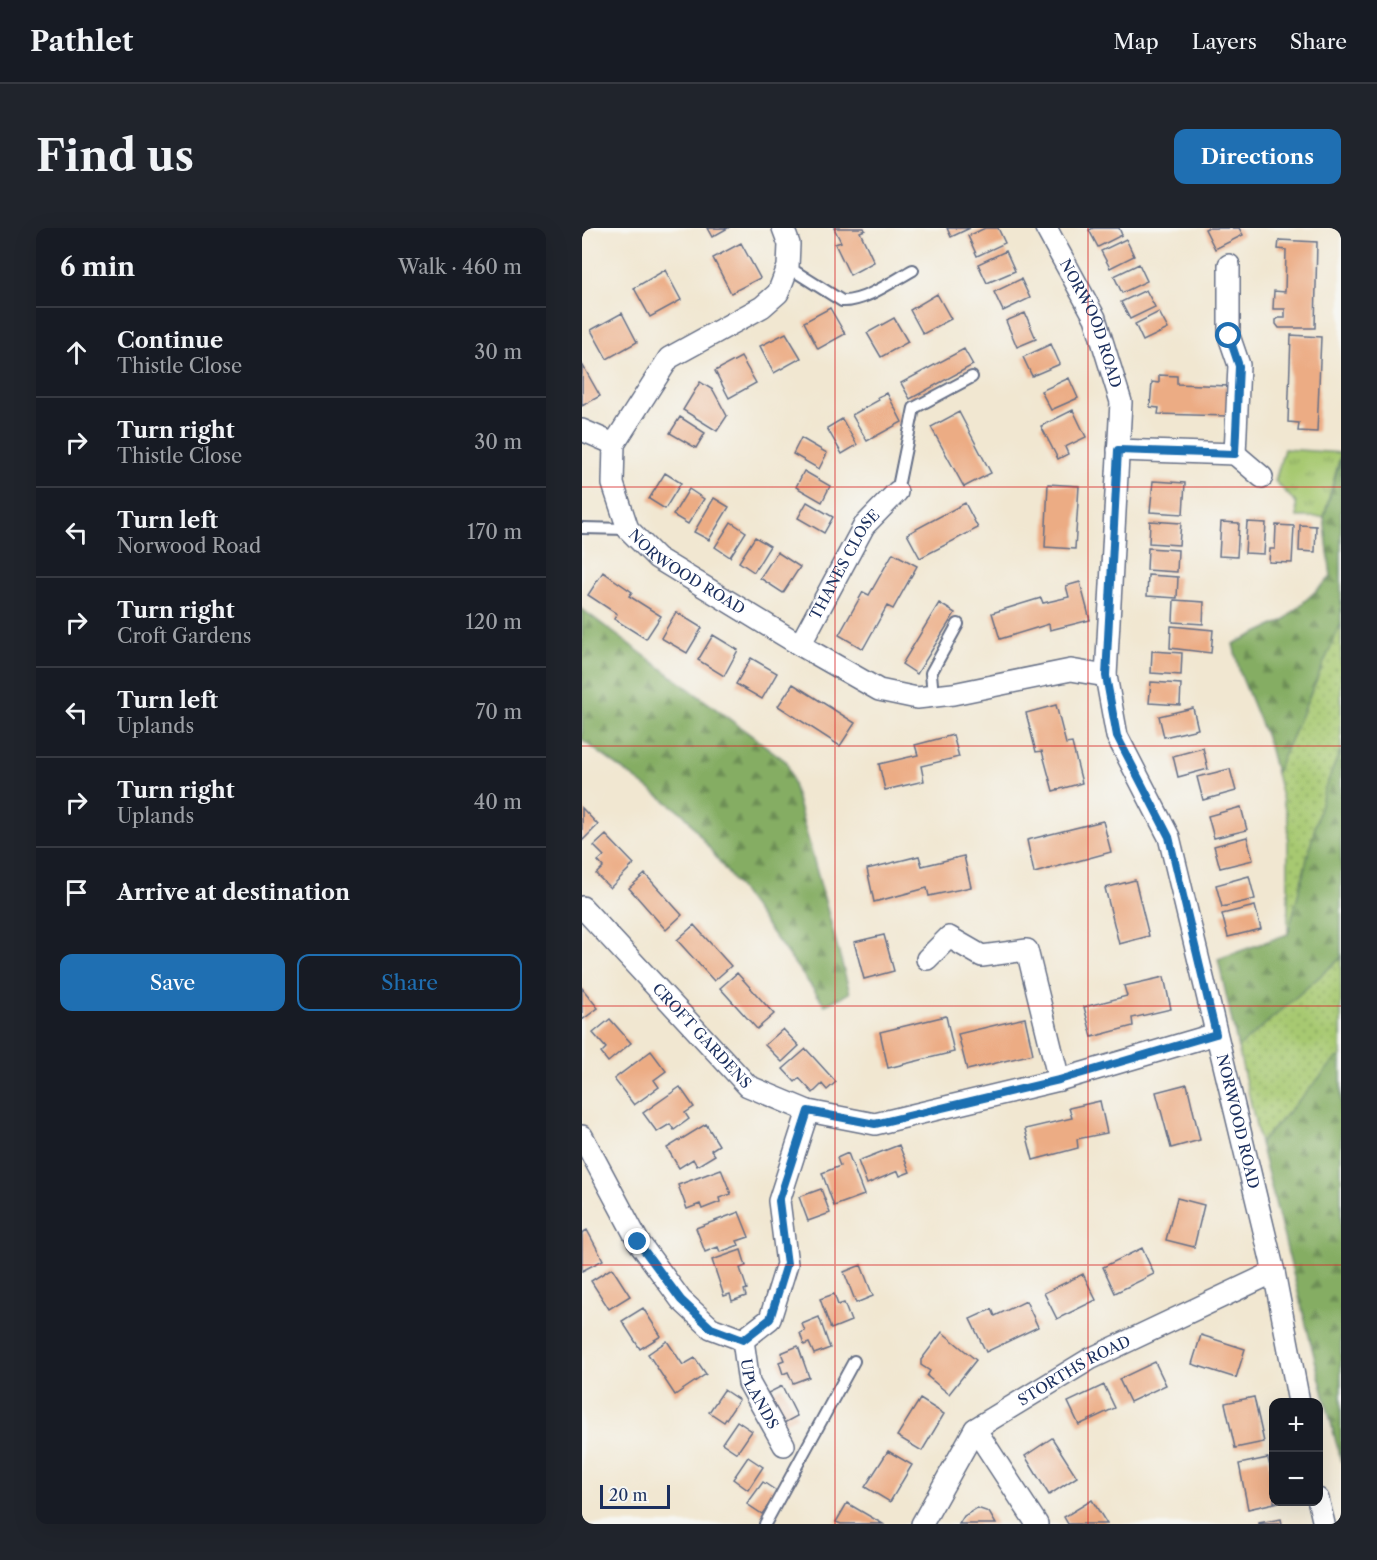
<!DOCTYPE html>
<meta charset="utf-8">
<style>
:root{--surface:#171b24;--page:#20242c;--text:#f1f3f6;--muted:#9ea1a6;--line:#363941;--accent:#1f6fb2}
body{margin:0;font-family:"Libre Caslon Text",serif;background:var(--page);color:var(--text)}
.controls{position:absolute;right:18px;bottom:18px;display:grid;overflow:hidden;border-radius:12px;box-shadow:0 6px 24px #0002}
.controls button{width:54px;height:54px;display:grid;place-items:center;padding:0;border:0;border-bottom:2px solid var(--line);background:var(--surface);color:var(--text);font:30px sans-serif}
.scale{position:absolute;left:18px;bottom:15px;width:70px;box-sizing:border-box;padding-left:6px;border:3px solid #1b2f5e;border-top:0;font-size:16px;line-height:21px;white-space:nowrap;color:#1b2f5e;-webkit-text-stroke:4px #f6f6f2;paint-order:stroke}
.stop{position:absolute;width:18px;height:18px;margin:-14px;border:4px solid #1f6fb2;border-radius:50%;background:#fff}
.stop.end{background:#1f6fb2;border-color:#fff;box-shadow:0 2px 6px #0008}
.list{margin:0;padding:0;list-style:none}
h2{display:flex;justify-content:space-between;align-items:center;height:78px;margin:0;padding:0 24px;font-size:26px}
h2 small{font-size:20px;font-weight:400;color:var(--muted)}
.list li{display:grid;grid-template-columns:39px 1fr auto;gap:18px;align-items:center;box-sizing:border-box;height:90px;padding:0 24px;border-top:2px solid var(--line)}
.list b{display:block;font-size:22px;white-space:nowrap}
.list p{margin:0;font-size:20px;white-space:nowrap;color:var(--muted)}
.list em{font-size:20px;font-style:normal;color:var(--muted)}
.actions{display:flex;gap:12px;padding:18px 24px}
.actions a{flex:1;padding:14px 0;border:2px solid var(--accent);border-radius:12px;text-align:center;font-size:21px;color:var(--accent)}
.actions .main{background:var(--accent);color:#fff}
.icon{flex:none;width:33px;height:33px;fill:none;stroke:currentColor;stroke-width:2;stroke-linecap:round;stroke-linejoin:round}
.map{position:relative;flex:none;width:759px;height:1296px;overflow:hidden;border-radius:12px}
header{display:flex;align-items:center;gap:36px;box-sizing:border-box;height:84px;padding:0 30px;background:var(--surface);border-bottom:2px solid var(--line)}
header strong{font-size:28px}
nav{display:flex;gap:33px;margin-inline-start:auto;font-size:21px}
.intro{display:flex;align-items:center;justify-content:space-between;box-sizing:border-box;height:144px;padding:0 36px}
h1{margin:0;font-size:42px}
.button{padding:15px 27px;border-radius:12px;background:var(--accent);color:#fff;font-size:21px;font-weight:700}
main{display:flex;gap:36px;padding:0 36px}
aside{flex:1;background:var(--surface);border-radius:12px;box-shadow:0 6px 24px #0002}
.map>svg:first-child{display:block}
.grass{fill:url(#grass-tufts);stroke:#617c68;stroke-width:1.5}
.forest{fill:url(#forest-firs);stroke:#506e60;stroke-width:1.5}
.park{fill:url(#park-dots);stroke:#617c68;stroke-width:1.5}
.building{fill:#ecac84}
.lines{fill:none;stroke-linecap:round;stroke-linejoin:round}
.service-casing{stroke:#666f86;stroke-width:14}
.minor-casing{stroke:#666f86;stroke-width:24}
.service{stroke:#fff;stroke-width:10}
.minor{stroke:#fff;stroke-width:21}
.route{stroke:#1f6fb2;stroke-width:8}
.grid{fill:none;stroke:#d62828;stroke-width:1.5;stroke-opacity:0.55}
.labels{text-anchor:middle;stroke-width:4.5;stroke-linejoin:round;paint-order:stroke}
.street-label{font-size:15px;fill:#1b2f5e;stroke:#f6f6f2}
</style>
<header>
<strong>Pathlet</strong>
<nav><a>Map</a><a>Layers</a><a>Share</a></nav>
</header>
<div class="intro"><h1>Find us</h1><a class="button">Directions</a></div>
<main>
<aside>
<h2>6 min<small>Walk · 460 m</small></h2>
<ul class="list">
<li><svg class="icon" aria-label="ahead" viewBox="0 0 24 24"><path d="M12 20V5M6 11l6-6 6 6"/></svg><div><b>Continue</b><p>Thistle Close</p></div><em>30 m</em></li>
<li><svg class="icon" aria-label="right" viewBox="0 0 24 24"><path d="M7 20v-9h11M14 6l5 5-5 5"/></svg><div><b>Turn right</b><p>Thistle Close</p></div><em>30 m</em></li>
<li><svg class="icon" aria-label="left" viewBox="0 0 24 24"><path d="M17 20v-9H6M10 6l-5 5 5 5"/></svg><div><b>Turn left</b><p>Norwood Road</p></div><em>170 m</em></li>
<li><svg class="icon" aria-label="right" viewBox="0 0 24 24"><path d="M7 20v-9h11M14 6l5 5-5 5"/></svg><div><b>Turn right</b><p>Croft Gardens</p></div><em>120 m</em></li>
<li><svg class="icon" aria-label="left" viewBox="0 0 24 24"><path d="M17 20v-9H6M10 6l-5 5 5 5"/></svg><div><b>Turn left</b><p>Uplands</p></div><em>70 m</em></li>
<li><svg class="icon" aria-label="right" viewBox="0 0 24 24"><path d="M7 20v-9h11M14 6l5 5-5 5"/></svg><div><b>Turn right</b><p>Uplands</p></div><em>40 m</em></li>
<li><svg class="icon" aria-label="arrive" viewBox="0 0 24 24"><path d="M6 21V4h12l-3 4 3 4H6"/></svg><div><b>Arrive at destination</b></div></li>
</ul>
<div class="actions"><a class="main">Save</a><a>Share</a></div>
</aside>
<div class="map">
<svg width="759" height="1296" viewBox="0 0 759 1296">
<defs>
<pattern id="grass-tufts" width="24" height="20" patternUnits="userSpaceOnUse" patternTransform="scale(1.5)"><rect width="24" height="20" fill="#a7c971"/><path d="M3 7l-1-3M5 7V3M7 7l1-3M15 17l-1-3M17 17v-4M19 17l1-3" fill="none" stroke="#87a460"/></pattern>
<pattern id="forest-firs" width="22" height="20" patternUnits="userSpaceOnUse" patternTransform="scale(1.5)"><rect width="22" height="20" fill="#85ad63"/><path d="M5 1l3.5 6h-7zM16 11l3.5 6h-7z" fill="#6c8d55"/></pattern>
<pattern id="park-dots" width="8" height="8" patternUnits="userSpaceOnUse" patternTransform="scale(1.5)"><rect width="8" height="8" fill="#a7c971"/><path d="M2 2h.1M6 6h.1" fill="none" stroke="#87a460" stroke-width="1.8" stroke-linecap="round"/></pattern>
</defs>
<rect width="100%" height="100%" fill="#f6f6f2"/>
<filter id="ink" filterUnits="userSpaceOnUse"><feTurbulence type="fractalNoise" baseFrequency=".0167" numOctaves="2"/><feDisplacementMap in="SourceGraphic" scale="12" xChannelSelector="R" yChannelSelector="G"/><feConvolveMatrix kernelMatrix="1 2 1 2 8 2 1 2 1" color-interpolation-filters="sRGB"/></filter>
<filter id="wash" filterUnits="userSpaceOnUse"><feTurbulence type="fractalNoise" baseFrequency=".008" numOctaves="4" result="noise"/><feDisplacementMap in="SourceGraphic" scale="24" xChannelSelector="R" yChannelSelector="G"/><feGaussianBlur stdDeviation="1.35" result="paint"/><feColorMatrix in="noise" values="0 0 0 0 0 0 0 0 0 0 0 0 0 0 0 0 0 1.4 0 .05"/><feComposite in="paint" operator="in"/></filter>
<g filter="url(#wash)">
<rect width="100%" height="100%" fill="#f1e7d1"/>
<path class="grass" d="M702 221 759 225 742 289H715L714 275 693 253Z"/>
<path class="forest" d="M759 228V396L694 545 686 514 658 445 651 416 701 393 749 349 742 289Z
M0 381 205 534 268 765 243 777 103 587 0 512Z
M759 520V730L656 820 636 731 706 706 742 562Z
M755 829H759V1234L678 915Z"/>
<path class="park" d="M759 396V520L742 563 706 706V593L694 545Z
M759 730V829L755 830 678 915 656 820Z"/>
<g id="blocks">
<path class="building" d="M125 0H146L130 9Z
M252 0H282L283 2 278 4 292 34 268 47 253 16 259 14Z
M365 0H388L369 9Z
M403 0H416L423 15 395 28 386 8Z
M511 0H537L540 7 516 19 507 2Z
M625 0H657L661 7 633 21 623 1Z
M544 11 552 28 528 40 519 23Z
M697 12 735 14 733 100H697L694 96V92L697 90H703V81H691L692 63 703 64 704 22 696 21Z
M159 15 178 50 149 65 131 30Z
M424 23 433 43 405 55 396 36Z
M557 36 565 53 540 65 532 48Z
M83 42 99 72 68 89 52 60Z
M439 51 448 70 421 83 412 64Z
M564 62 573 79 548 91 539 74Z
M355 66 369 91 341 106 328 82Z
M248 80 263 106 236 121 222 94Z
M577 84 586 101 561 113 553 96Z
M40 85 55 114 25 131 9 102Z
M443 85 454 111 435 119 424 93Z
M312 90 326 114 299 129 285 105Z
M204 105 219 130 192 145 178 118Z
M709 107 739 109 735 204 716 203 717 195 706 194Z
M469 116 478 136 450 148 441 129Z
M382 121 391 137 328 171 319 155Z
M159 129 174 155 147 170 133 143Z
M0 136 18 168 0 178Z
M577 147 595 148V156L647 158 646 188 576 186 577 180 568 179 570 154 577 155Z
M487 150 496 170 469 182 459 163Z
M118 154 131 162 145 188 135 203 101 182Z
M305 165 320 194 285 213 270 187 297 172 296 169Z
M491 182 504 209 483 219 486 226 476 231 459 198Z
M377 184 409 245 382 259 349 199Z
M98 189 123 205 114 220 88 205Z
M260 191 275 217 260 226 245 200Z
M219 210 245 225 237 241 211 226Z
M222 243 248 258 240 274 214 259Z
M83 245 99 255 83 281 67 271Z
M571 253 603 255 601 286 568 284Z
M466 256 497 258 493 321 463 319Z
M107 261 122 271 106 296 91 287Z
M132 270 147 279 127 312 112 304Z
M225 274 251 289 242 305 216 290Z
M383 275 396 300 338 330 325 306Z
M568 293 599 295 597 317 567 315Z
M149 294 164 304 148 329 133 319Z
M639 294 657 295 655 329 637 328Z
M665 294 684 295 682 326 663 325Z
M694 297 712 298 710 335 687 334 688 321H693Z
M718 297 734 298 733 324 717 323Z
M173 309 188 318 172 344 157 334Z
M566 320 596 322 595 344 565 342Z
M195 324 218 339 201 365 178 350Z
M311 325 335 338 311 381 305 378 281 421 257 407 281 364 287 367Z
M21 344 50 364 47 368 79 388 64 411 32 391 35 386 6 367Z
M566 347 596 349 595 370 565 368Z
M498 354 508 392 468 402 467 396 418 411 410 385 459 370 461 375 487 369 484 358Z
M592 372 622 374 621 396 591 394Z
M357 375 373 385 335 446 320 436Z
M94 384 120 400 105 425 79 410Z
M589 398 631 402 629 425 588 420Z
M131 407 156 422 142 448 116 432Z
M570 423 600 425 599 447 569 445Z
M169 430 195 445 180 471 154 456Z
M569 454 599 456 598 477 567 475Z
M211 456 273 495 258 518 196 478Z
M474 477 484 516 490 515 500 555 471 563 460 523 454 524 444 485Z
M611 480 616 501 582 509 577 488Z
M371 507 377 529 339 538 342 553 303 562 297 536 336 527 333 517Z
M621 520 626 541 596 549 591 528Z
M648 541 654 563 621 572 615 549Z
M659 579 665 602 632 610 626 588Z
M0 580 16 597 0 613Z
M521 593 529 624 452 645 445 612Z
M24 607 52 636 28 660 14 646 21 639 16 633 22 628 12 618Z
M665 609 671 632 638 640 632 618Z
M337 628 340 638 382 628 389 659 347 668 345 660 292 674 285 641Z
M63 646 100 687 84 702 47 660Z
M667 648 673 671 640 679 634 657Z
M553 652 567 708 537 716 523 660Z
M673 678 679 701 646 709 640 686Z
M112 697 149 738 132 753 95 712Z
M302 707 312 743 282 751 272 714Z
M155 745 192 786 175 801 138 760Z
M582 749 589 781 550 790 551 798 510 809 502 779 545 768 542 758Z
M0 760 16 780 0 792Z
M364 788 372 824 306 840 298 804Z
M443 790 451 826 385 842 376 806Z
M28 791 49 815 26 834 19 825 24 820 11 805Z
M201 801 217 818 200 834 183 817Z
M224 821 254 854 245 862 240 856 231 865 217 850 213 854 201 841Z
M69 823 84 843 72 852 77 859 52 877 32 851Z
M605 856 618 912 589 920 574 864Z
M98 859 112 879 103 885 107 891 92 902 88 896 75 904 61 885Z
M518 873 525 905 495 911 496 920 451 932 443 901 490 890 487 880Z
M124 896 137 917 129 922 133 927 115 938 111 931 97 940 85 920Z
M317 917 328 944 318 948 316 943 285 956 276 933Z
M266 925 282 967 252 978 240 945 258 938 255 930Z
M139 941 149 966 137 970 138 974 120 981 118 976 105 981 96 957Z
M239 961 248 985 226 993 217 969Z
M595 970 622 977 612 1019 584 1012Z
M157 984 167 1009 155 1013 157 1017 138 1024 136 1019 123 1024 114 1000Z
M5 1002 21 1032 0 1043V1005Z
M560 1020 572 1046 533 1065 521 1039Z
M159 1022 164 1038 158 1040 165 1061 162 1062 164 1068 150 1073 148 1066 142 1068 130 1032Z
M279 1037 291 1068 274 1075 262 1044Z
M30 1040 48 1068 27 1081 9 1053Z
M501 1046 514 1072 475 1091 462 1065Z
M252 1066 256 1077 262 1075 269 1093 249 1101 238 1071Z
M444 1073 456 1099 404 1124 388 1091 410 1081 413 1088Z
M61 1080 79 1108 58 1121 40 1093Z
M237 1089 248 1120 232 1126 227 1115 222 1117 218 1105 223 1103 220 1096Z
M360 1104 394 1132 367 1166 345 1148 348 1143 339 1137V1132Z
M619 1107 663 1121 654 1150 610 1136Z
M85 1113 101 1137 113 1130 124 1146 93 1167 66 1126Z
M216 1118 227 1149 211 1155 206 1144 201 1146 197 1134 202 1132 199 1125Z
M573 1134 584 1157 548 1174 537 1151Z
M522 1157 533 1180 497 1197 486 1174Z
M200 1158 215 1188 202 1195 186 1165Z
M142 1162 157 1172 142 1194 127 1184Z
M672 1169 682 1214 653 1220 643 1175Z
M338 1171 362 1186 340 1223 315 1208Z
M155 1193 170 1203 155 1225 140 1215Z
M470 1210 495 1249 467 1267 443 1228Z
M306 1223 330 1237 308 1274 283 1259Z
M166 1229 181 1239 166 1262 151 1251Z
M686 1230 692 1256V1274H697L666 1281 657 1236Z
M181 1254 196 1264 180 1286 165 1276Z
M510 1272 525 1296H486L482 1289Z
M265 1275 301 1296H259L254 1294Z
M395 1280 407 1284 414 1296H377L382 1288Z
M699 1291 700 1296H677V1295Z"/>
</g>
</g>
<g filter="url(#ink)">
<use href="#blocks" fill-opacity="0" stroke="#666f86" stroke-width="1.5"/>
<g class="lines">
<defs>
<path id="service" d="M206 39 260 73C282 74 311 53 331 42
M315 264 332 180 390 149
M0 300 46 301
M351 468 349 445 376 396
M183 1296 272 1133"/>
<g id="minor">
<path id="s1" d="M201 0 207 16 206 39 196 65 180 79 87 130 32 216 31 256 46 301 75 330 218 417 297 462 335 470 371 466 489 442 524 448"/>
<path id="s2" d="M464 0 513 90 539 174 524 448 535 508 587 609 692 1044 717 1174"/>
<path d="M0 202 32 216"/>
<path d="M536 222 653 226 657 137 647 108V37"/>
<path d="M653 226 680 249"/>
<path id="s3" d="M218 417 282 298 315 264"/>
<path id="s4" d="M0 679 166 858 226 883 293 896 477 852 634 806"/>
<path d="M345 731 367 709 400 728 445 722 477 852"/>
<path d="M0 908 56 1013 99 1072 129 1100 161 1112 188 1091 205 1036 197 973 226 883"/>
<path id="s5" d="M161 1112 167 1155 202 1217"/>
<path d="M393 1201 455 1296"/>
<path d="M736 1271 742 1296"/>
<path id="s6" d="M340 1296 393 1201 508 1131 692 1044"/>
</g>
</defs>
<use href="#service" class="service-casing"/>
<use href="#minor" class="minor-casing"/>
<use href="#service" class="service"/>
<use href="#minor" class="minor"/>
</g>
</g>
<g class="lines" filter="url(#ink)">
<path class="route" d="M56 1014 99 1072 129 1100 161 1112 188 1091 205 1036 197 973 226 883 293 896 477 852 634 806 587 609 535 508 524 448 536 222 653 226 657 138 647 108"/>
</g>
<path class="grid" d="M253 0V1296M506 0V1296M0 259H759M0 518H759M0 778H759M0 1037H759"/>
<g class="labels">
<g class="street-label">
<text dy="5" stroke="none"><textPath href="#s2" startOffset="106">NORWOOD ROAD</textPath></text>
<text dy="5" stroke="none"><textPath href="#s3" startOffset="92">THANES CLOSE</textPath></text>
<text dy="5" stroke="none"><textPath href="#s1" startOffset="458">NORWOOD ROAD</textPath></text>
<text dy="5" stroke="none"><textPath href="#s4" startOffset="176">CROFT GARDENS</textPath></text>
<text dy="5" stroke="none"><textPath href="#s2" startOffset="932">NORWOOD ROAD</textPath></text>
<text dy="5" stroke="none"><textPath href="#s6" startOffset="224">STORTHS ROAD</textPath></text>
<text dy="5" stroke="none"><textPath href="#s5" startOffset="57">UPLANDS</textPath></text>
</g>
</g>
</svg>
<div class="controls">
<button>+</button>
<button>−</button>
</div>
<div class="scale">20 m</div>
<div class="stop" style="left:647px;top:108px"></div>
<div class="stop end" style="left:56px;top:1014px"></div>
</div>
</main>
